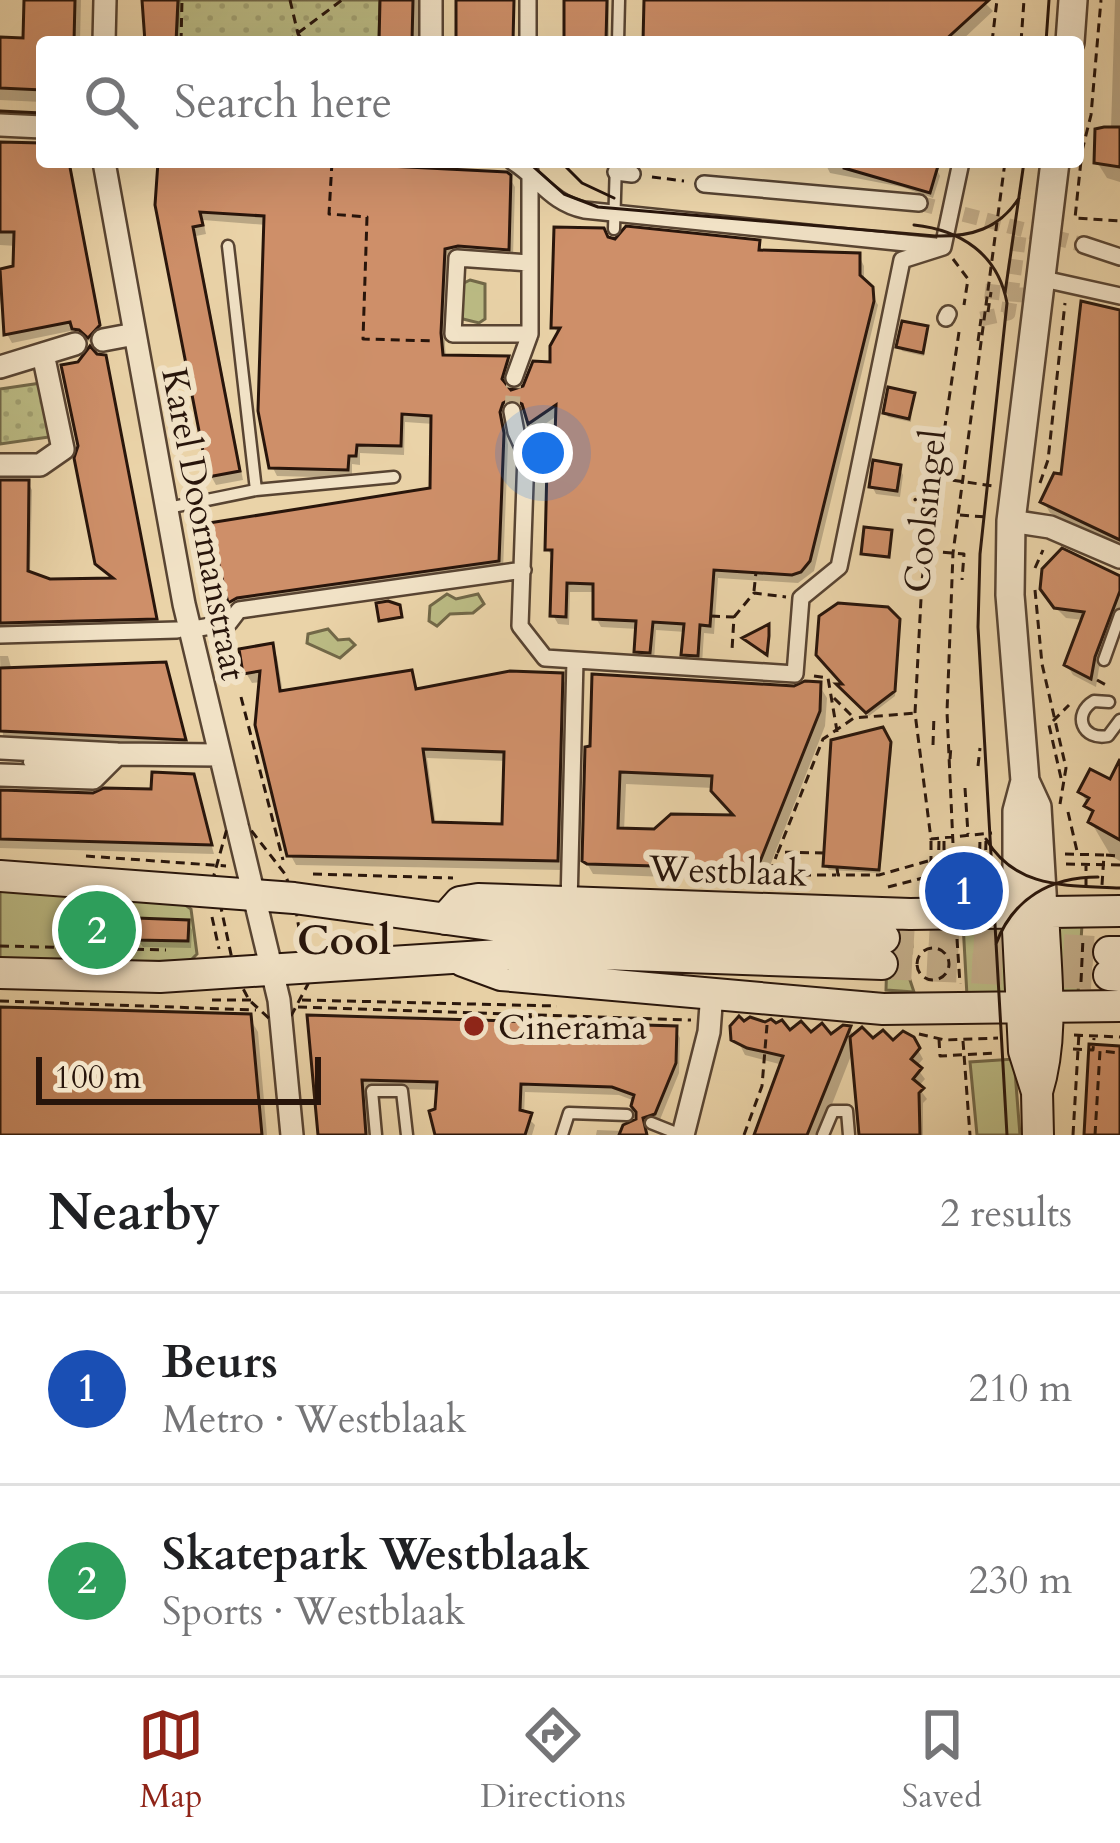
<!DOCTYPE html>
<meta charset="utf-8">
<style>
:root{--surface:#fff;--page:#f2f2f2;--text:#202124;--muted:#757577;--line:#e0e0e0;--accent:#8f2418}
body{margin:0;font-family:Cardo,serif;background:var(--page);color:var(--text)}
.scale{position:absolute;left:36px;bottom:30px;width:285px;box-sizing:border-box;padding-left:12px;border:6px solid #28150b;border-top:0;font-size:33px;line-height:42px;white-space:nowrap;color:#28150b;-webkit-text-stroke:9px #f1e2c6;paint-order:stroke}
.you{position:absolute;left:543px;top:453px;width:42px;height:42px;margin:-30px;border:9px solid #fff;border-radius:50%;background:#1a73e8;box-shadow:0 0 0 18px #1a73e833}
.badge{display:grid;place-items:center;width:78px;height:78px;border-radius:50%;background:var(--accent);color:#fff;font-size:39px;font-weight:700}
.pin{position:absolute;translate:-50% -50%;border:6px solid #fff;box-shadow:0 3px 12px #0006}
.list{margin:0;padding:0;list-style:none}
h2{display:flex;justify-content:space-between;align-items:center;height:156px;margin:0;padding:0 48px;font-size:51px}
h2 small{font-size:39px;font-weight:400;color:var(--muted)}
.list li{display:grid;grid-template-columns:78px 1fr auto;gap:36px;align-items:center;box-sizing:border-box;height:192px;padding:0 48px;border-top:3px solid var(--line)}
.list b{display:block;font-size:45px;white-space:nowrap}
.list p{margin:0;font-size:39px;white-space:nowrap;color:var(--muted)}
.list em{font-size:39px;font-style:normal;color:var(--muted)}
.icon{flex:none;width:66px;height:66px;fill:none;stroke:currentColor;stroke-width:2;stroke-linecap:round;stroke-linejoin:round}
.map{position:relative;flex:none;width:1120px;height:1135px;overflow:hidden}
.search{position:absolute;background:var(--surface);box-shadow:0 12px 48px #0002;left:36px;right:36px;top:36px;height:132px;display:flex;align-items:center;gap:30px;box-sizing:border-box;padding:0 42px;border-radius:12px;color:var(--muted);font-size:45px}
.sheet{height:540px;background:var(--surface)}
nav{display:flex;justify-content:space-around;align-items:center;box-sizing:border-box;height:168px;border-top:3px solid var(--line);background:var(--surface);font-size:33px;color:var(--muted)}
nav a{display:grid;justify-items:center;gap:6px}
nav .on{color:var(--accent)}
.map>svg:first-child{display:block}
.green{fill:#bbbb84;stroke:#726848;stroke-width:3}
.park{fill:url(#park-dots);stroke:#726848;stroke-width:3}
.shadow{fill:#0003;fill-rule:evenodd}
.building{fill:#ce8f69;stroke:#28150b;stroke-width:3;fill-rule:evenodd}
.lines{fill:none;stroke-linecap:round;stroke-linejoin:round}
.pedestrian-tunnel{stroke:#c3ad89;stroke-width:15;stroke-dasharray:15 8;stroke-linecap:butt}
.secondary-tunnel{stroke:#c3ad89;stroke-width:30;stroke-dasharray:30 15;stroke-linecap:butt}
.service-casing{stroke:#584432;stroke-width:15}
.pedestrian-casing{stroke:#584432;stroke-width:20}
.minor-casing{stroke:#584432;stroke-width:26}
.tertiary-casing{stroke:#584432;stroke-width:32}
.secondary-casing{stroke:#28150b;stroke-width:34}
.path{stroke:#28150b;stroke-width:3;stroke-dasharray:9 6;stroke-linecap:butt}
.service{stroke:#f1e2c6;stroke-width:10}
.pedestrian{stroke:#f1e2c6;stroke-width:15}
.minor{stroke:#f1e2c6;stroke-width:21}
.tertiary{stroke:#f1e2c6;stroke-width:27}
.secondary{stroke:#f1e2c6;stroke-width:30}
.tram{stroke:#28150b;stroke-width:3}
.poi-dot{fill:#8f2418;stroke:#f1e2c6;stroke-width:4.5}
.labels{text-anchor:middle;stroke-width:12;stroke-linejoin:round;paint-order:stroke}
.street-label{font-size:36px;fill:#28150b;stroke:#f1e2c6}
.poi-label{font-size:36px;fill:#28150b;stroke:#f1e2c6;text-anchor:start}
.quarter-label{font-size:42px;font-weight:bold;fill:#28150b;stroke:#f1e2c6}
</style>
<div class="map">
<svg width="1120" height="1135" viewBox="0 0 1120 1135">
<defs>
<pattern id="park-dots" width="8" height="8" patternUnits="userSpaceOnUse" patternTransform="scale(3)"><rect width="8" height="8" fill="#bbbb84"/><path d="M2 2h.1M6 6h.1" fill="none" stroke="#a1a071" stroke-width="1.8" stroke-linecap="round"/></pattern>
</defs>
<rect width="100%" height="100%" fill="#ead3a8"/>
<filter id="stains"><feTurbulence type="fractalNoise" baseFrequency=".00167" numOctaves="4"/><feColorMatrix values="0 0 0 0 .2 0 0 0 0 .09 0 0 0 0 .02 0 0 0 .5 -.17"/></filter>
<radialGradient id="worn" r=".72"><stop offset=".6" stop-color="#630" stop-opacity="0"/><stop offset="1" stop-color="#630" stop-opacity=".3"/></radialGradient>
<path class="green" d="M470 280 485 284V319L479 323 459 318 460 285Z
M447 594 456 599 478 594 484 604 473 613 450 614 437 626 429 621 430 606Z
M328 629 338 640 349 639 355 645 340 658 307 643 308 634Z
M0 890 181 902 191 909 197 954 190 961 0 963Z
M888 922H910L912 947 905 965 914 992 886 990Z
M963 923 1006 925 1014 995 967 996Z
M1082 924 1078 994 1062 991 1055 926Z
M1014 1059 1020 1135H977L970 1062Z"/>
<path class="park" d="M178 0H380L379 42H176Z
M41 383 49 437 0 444V389Z"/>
<path class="shadow" d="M27 0H81L80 42H42V102L0 100V40L26 41Z
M145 0H181L179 42H144Z
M381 0H422L421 42H380Z
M568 0H609V42H567Z
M646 0H982L993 11 960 42H644Z
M1115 0H1120V182L1107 178 1097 162 1111 129Z
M0 146H42V162H70L103 335 94 344 80 337 75 330 12 343 7 334 0 300V272L16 269 17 246 0 245Z
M161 162H283L509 177 515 187 513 258 464 254 449 258 445 345 446 358 507 359 512 368 506 388 510 393 525 389 553 365 559 336 554 327 608 240 758 243 764 253 859 256 864 266V282L878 305 814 571 798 583 718 578 714 634 704 633 702 664 690 663 685 654 686 632 656 630 654 661 642 660 637 651 638 629 601 627 596 618V592H570L569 625 558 624 553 615V559L548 550 558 415 535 431 522 408 510 410 504 419 508 445 503 570 236 610 213 525 432 491 434 424 405 422 404 455 360 453V465L352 464V478L277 476 272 466 267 225 203 220 206 234 196 236 243 480 216 485 211 476Z
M859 162H916L936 168 940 176 933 198 902 187 830 173 826 165Z
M1120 312V546L1050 513 1044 502 1064 478Z
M926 329 924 356 902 351 900 347Z
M104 357 159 625 0 630V481L28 483 32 490 30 575 49 582 115 581 98 563Z
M913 395 911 422 888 417 886 413Z
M899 468 903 475 900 497 876 494 872 486Z
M1120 581V616L1099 668 1096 687 1073 675 1067 665 1084 620 1066 618 1048 600Z
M897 621 900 627 895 696 869 716 822 659Z
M271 647 277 657 283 693 411 674 418 692 561 676 567 686 562 870 296 865 290 854 262 682 252 683 246 673ZM427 758 507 761 505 827 436 825Z
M0 656H8L12 671 165 665 187 746 3 737Z
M819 685 827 698 825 726 764 881 593 874 585 860 588 749ZM626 784 713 788 735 818 655 832 624 831Z
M881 731 892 750 880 873 829 870 826 866Z
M1120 766V861L1111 856 1091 822 1094 817 1081 792 1111 783Z
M192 777 214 854 0 848V793L93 796 154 792Z
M187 922 192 930 191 948 143 947 138 940Z
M0 1010 249 1017 258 1032 267 1135H0Z
M310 1019 675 1029 680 1038 679 1073 659 1122 651 1123 645 1131 647 1135H596L597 1130 622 1131 639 1121 635 1101 619 1095 525 1092 524 1114 535 1125 532 1135H438L433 1113 438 1111 439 1090 365 1088 370 1135H321Z
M850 1029 854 1037 872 1042 893 1044 912 1039 923 1059 916 1067 925 1079 918 1087 927 1099 923 1103V1135H862L854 1048 820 1135H757L783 1065 745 1055 738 1041 790 1034 831 1038Z"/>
<path class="building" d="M24 0H75L74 42H42V90L0 88V37L23 38Z
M142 0H178L176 42H145Z
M380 0H413L412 42H379Z
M456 0H514L513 42H456Z
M564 0H607L606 42H564Z
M644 0H989L943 42H643Z
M1104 127H1120V167L1094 163 1095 129Z
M0 142 42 143V162H69L100 325 88 338 79 330 72 329 70 322 4 335 0 269 13 266 14 232H0Z
M158 162H308L507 172 511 175 509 250 458 246 445 249 441 333 443 355 509 356 502 379 511 390 523 386 533 361 550 362V346L560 328H551L554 227 604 228 608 237 615 239 626 226 760 240 759 250 860 253V275L873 287 874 301 810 561 801 572 792 575 714 570 710 626 700 625 698 656 681 655 684 624 653 622 650 653 634 652 636 621 593 619V584L567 583 566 617 550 616 552 550H545L547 465 554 466 556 405 528 424 522 404 511 399 503 403 500 412 504 433 499 561 237 598 228 603 209 523 430 488 431 416 402 414 401 446 357 445 356 456H349L348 470 269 468 258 411 264 216 200 212 203 225 193 227 240 471 208 477 155 205Z
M844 162H924L938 166 930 193 844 168Z
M1081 301 1120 310V540L1040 502 1054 473 1061 474Z
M902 321 928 326 923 353 896 347Z
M90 346 97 354 106 355 157 619 0 623V480H29L28 571 50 579 113 578 95 564 74 458 78 446 61 365 78 362Z
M888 387 915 393 909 419 883 413Z
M873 460 901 465 897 491 869 487Z
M864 527 892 530 889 557 861 554Z
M1062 548 1120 576V591L1095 657 1091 679 1064 665 1084 612 1054 608 1040 589 1042 569Z
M388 601 400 605 402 617 379 621 376 603Z
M838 603 888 607 900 619 895 691 866 713 836 684H842L816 655 819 616Z
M769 624V636L767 655 742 638Z
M273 643 280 691 412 670 416 689 510 671 563 673 558 861 287 856 255 725 260 671 243 674 239 649ZM423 749 504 752 502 824 433 822Z
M166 662 186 740 0 731V668Z
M592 674 794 686 805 681 821 682 820 711 757 869 587 864 582 861 585 747 590 746ZM620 772 712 776 711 791 733 815 671 814 654 829 618 828Z
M883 727 891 742 879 870 823 866 831 740Z
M1120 759V840L1088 822 1093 811 1084 806 1089 798 1078 792 1090 769 1110 779Z
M152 772 194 774 212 845 0 839V790L93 793 104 788 151 789Z
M136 918 189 920 188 941 135 940Z
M0 1007 251 1014 262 1135H0Z
M307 1015 677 1026 676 1063 655 1114 643 1118 647 1135H619L623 1125 636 1119V1112L631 1106 634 1095 612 1087 521 1084 520 1110 532 1113 525 1135H435L429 1111 435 1109 437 1082 362 1080 366 1135H318Z
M739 1016 744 1021 750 1017 765 1022 771 1019 776 1023 782 1020 790 1030 801 1021 811 1032 822 1023 831 1034 843 1025 851 1026 807 1135H754L783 1056 747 1048 731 1040 730 1026Z
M862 1027 873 1038 883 1030 893 1040 903 1031 914 1037 920 1048 911 1059 922 1068 913 1079 924 1088 919 1093 920 1135H859L850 1037Z
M1089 1044 1120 1046V1135H1084Z"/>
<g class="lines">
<path class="pedestrian-tunnel" d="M919 203 1084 245
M985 291 1011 294 1020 229
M981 319 1008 313 1011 294 1036 296
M512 411 514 378"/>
<path class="secondary-tunnel" d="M884 938 1109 952
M882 964 1109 975"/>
<defs>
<path id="service" d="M618 42 619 0
M614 229 616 162
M228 246 256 490
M168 508 256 490 394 477
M1104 660 1120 615
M1109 702 1094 701C1072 714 1082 741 1108 736L1120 720
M29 762 98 764 104 761
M651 1123 681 1135
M376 1135 372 1091H402L407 1135
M562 1135 569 1113 627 1115
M823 1135 833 1111H847L849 1135"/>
<path id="pedestrian" d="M528 42V0
M513 162C540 179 551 203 584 210L935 246
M616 172 632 174
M704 184 919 203
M1084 245 1120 257
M529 263 457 258 453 334H530
M1039 278 1120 296
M946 318 948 314
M514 378 530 334V171
M512 411 516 432 526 454 520 626 545 658 795 674 801 598 839 567 902 260 943 247 961 162
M199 628 229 623 239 610 523 570
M0 635 177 630
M569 904 575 660"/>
<path id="minor" d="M104 42 105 0
M431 42V0
M0 125 42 127
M104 162 184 604 279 1000 292 1135
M103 340 135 334
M0 367 75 344
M0 465H40L63 449 43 354
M1011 521 1050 527 1120 557
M0 748 117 754
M0 775 93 778 117 754 219 755
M683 1135 709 1032 712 992"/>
<path id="tertiary" d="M1070 42 1073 0
M1025 781 1037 807 1043 909
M1017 910V811L1025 781 1010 595 1011 521 1055 162"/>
<path id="secondary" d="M0 876 294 898 527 930 884 938
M1017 910 1024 1051 1037 1092 1038 1135
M445 919 460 902 478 899 910 914 1120 911
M1109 952H1120
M463 961 501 975 883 1009 1120 1006
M0 973 160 977 544 952 882 964
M1109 975 1120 976
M1037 1092C1055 1034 1045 970 1043 909"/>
</defs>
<use href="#service" class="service-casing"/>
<use href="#pedestrian" class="pedestrian-casing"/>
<use href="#minor" class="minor-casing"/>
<use href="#tertiary" class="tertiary-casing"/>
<use href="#secondary" class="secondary-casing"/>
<path class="path" d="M290 0 298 34 304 42
M181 42 182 0
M286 42 342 0
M992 42 997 0
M1021 42 1024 0
M1078 150 1082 151 1075 218 1120 221
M1082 151 1091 115 1101 0
M332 162 329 214 367 217 363 339 435 341
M652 177 684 181
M953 259 968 279 964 305
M988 312 991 292
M959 332 922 580 915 713 931 839 992 833
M978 341 981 319
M938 478 993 486
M1040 483 1048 460 1065 303
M960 515 986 517
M928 551 964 554 962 580
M1035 568 1043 550
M1035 590 1042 664 1066 768 1060 804
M754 591 756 572
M711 616 734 617 732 650
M734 617 754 593 786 597
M814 676 828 678 838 737
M1097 680 1108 686
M241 697 283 860
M834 698 852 716
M933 745 934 715
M950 759 951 745
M978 766 980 748
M1061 778 1049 725 1069 705
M965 788 968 834
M233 807 285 874 294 898 308 984 283 1031 249 1000 235 973 214 875Z
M1068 812 1077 851
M931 841V886
M824 853 778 852 823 739 854 718 915 713
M1065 854 1104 855 1102 885
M1106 855 1120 856
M86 856 226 866
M1066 864 1120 865
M837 868 838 875H879L928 861
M770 873 777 854
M313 874 453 878
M757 875H836
M938 880 939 840
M944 880V840
M985 880 986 839
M979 881 980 839
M1086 886V866
M888 887 954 870 996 866
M955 888 947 712 953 553 1005 162
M212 917 219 949
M957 939 960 984
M0 946 166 950
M917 964a16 16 0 1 1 32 0a16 16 0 1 1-32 0Z
M1081 982 1083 938
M212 1000H257
M302 1000 557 1006
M0 1001 256 1010
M298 1007 691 1020
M919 1034 945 1040 998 1038
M1074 1035 1120 1037
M939 1039 940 1056 997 1053
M963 1041 970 1135
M1073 1049 1093 1050 1094 1038
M744 1135 762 1086 767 1025
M1073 1135 1079 1033
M1095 1135 1100 1051 1120 1053"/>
<use href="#service" class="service"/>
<use href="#pedestrian" class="pedestrian"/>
<use href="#minor" class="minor"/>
<use href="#tertiary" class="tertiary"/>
<use href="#secondary" class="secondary"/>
<path class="tram" d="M1046 42 1049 0
M0 111 42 113
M528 162 564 194 598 207 935 236C971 237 999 229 1019 198
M561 162 582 183 614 198
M914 225C961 230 998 254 1007 303L980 554 978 627 1007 1135
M1005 293 1024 162
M986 839C1016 890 1068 885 1120 888
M996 944C1013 898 1051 877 1098 877"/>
</g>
<circle class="poi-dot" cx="474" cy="1026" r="12"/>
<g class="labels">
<g class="street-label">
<text transform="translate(924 511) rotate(-84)" y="13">Coolsingel</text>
<text transform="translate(205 524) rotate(79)" y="13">Karel Doormanstraat</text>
<text transform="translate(728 870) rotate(2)" y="13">Westblaak</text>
</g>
<g class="poi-label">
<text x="498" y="1039">Cinerama</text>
</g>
<g class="quarter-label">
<text x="344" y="954">Cool</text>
</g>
</g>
<rect width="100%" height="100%" filter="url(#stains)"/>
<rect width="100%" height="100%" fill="url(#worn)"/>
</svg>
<div class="scale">100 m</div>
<div class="you"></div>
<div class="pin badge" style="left:964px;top:891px;background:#1a4fb4">1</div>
<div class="pin badge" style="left:97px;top:930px;background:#2e9e5b">2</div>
<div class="search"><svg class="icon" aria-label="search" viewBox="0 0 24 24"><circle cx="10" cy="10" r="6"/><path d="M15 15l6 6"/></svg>Search here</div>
</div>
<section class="sheet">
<h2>Nearby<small>2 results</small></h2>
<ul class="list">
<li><span class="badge" style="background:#1a4fb4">1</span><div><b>Beurs</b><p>Metro · Westblaak</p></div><em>210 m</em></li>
<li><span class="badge" style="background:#2e9e5b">2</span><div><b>Skatepark Westblaak</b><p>Sports · Westblaak</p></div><em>230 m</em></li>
</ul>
</section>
<nav>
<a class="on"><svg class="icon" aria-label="map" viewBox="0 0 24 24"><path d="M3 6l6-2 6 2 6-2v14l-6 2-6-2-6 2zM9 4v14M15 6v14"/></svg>Map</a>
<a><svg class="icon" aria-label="directions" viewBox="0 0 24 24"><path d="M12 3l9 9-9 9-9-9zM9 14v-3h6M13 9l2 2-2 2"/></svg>Directions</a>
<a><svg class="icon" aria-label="saved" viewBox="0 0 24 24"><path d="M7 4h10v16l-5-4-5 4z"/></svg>Saved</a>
</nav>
